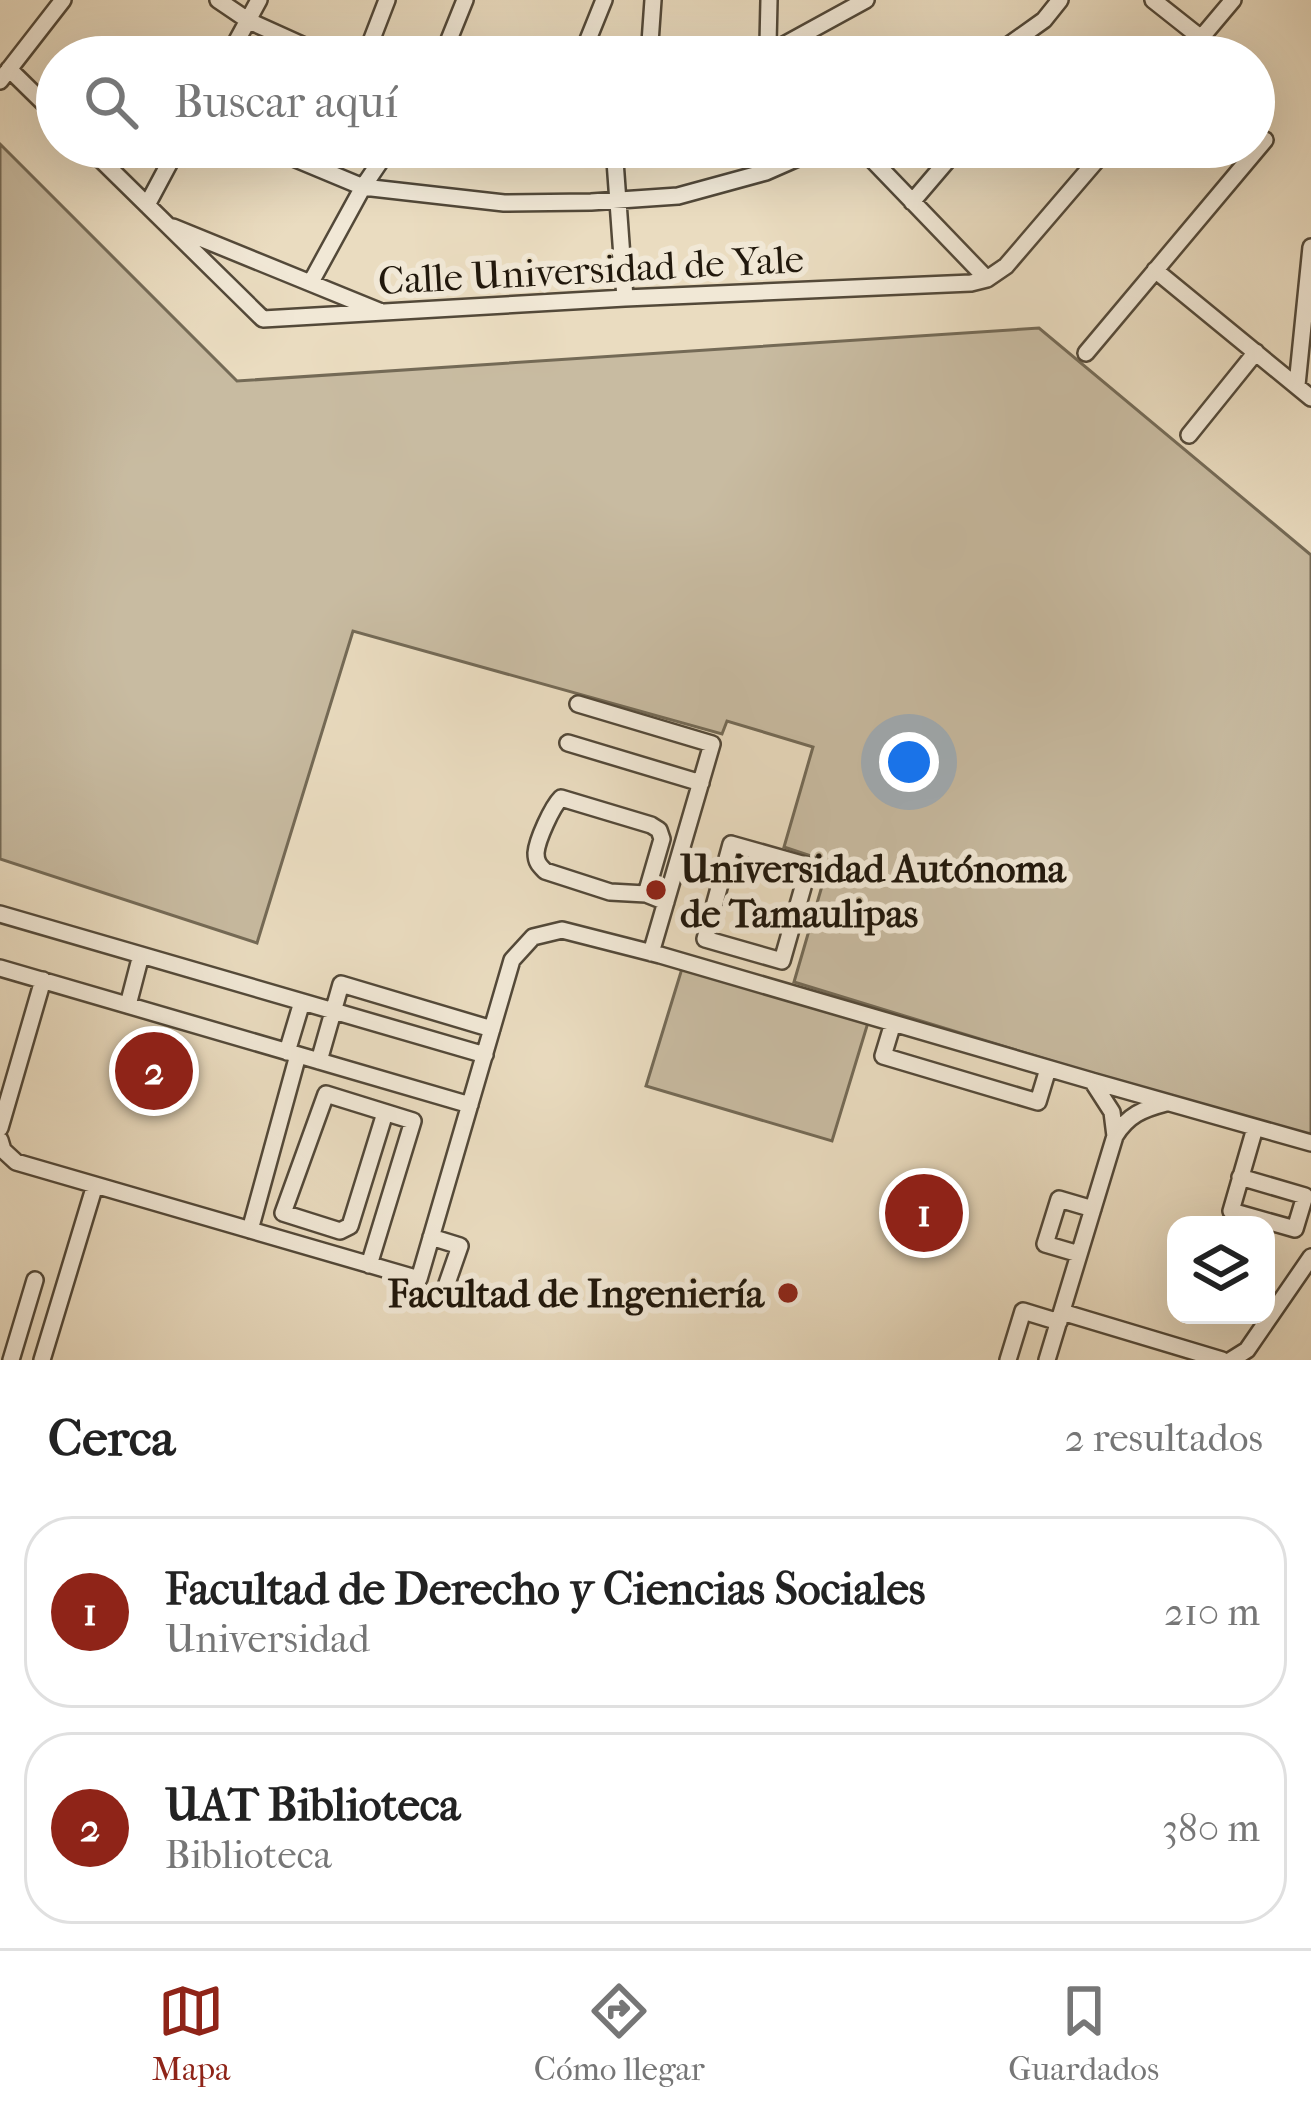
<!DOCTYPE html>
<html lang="es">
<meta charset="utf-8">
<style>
:root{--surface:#fff;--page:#f6f6f6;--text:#222;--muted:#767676;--line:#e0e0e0;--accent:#8f2418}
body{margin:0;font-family:"IM FELL French Canon",serif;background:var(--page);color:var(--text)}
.controls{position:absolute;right:36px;bottom:36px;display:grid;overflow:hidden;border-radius:24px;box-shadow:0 12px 48px #0002}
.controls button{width:108px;height:108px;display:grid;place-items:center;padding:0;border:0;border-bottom:3px solid var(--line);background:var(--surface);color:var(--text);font:60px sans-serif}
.you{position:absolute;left:909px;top:762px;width:42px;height:42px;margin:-30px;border:9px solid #fff;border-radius:50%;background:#1a73e8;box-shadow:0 0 0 18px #1a73e833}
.badge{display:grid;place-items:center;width:78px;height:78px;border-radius:50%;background:var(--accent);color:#fff;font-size:39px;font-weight:700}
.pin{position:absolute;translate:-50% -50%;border:6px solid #fff;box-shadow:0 3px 12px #0006}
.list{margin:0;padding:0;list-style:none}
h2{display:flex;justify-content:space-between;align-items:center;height:156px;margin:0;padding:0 48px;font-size:51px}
h2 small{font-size:39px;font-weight:400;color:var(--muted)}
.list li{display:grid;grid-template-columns:78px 1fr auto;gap:36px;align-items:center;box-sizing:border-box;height:192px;margin:0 24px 24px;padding:0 24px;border:3px solid var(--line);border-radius:48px}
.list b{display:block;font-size:45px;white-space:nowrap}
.list p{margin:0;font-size:39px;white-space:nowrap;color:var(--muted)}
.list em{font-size:39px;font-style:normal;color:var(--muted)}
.icon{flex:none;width:66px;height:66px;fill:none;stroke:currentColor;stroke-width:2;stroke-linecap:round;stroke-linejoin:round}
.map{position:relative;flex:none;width:1311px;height:1360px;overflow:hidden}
.search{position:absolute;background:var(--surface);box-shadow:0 12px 48px #0002;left:36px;right:36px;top:36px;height:132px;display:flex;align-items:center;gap:30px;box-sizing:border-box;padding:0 42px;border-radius:66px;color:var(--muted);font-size:45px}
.sheet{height:588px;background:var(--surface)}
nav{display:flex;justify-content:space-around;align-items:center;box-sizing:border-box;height:168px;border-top:3px solid var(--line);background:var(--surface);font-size:33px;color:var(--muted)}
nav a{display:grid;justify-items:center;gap:6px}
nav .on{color:var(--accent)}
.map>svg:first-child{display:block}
.green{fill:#c8bba1;stroke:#746a56;stroke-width:3}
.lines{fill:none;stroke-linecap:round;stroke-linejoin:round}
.minor-casing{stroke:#534939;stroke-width:20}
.minor{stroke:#f1e8d6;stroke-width:15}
.poi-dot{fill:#8f2418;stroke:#f1e8d6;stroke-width:4.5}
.labels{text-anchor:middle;stroke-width:12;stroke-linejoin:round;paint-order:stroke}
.street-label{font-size:39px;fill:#21180c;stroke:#f1e8d6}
.poi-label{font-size:39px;font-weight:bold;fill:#21180c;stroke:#f1e8d6;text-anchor:start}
</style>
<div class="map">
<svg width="1311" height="1360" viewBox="0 0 1311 1360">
<rect width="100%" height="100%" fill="#eadcc0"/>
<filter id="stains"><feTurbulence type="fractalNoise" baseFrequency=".00167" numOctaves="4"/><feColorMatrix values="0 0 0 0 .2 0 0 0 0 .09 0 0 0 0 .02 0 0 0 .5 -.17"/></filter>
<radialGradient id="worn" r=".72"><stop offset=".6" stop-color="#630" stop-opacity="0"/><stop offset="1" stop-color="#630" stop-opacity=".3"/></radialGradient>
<path class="green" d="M0 144 237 381 1039 328 1311 555V1135L1081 1070 794 982 829 862 784 847 813 747 727 721 722 734 353 631 257 943 0 859Z
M684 962 870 1016 832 1141 646 1086Z"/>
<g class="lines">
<defs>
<path id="minor" d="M218 0 249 21 329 57
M769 0 768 44 774 57
M1153 0 1201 38
M228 57 259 0
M365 57 387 0
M442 57 465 0
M581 57 604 0
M649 57 653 0
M762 57 866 0
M992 57 1044 20 1060 0
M1185 57 1233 0
M9 69 57 116
M0 81 63 0
M88 147 263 319 625 298 971 283 987 279 1006 266 1108 147
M267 147 363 187 504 203 591 202 678 196 766 172 823 147
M614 147 625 298
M860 147 987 279
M912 202 959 147
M147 205 178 147
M173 227 379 311
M1155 270 1311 398
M311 282 363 187 390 147
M1086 353 1265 140
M1297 385 1311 247
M1189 435 1256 352
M578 704 712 744 651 953
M568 743 701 783
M731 844 809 866 782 961 705 939Z
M646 894 662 839 659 830 651 825 561 798C552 807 537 840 536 853 536 862 539 865 545 871L610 892 646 894 666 902
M0 914 485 1055
M0 968 470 1105
M128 1005 141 955
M893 1023 883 1056 1038 1102 1048 1069
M287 1052 302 1002
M319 1061 341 984 492 1029
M1092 1081 1311 1143
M0 1128 43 980
M1115 1136C1128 1115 1143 1109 1166 1103
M0 1140 3 1150 16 1162 419 1279 512 960 533 937 562 930 660 955 1092 1081 1112 1112 1115 1136 1047 1360
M1240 1177 1305 1196 1295 1229 1231 1211 1255 1128
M250 1230 298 1055
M431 1237 460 1246 444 1292
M1079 1254 1045 1244 1059 1199 1093 1209
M369 1265 413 1121 326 1094 283 1213 340 1231 350 1226 385 1113
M1062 1312 1222 1360
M11 1360 35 1280
M42 1360 95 1185
M1008 1360 1023 1311 1059 1322
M1231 1360 1247 1350 1311 1257"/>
</defs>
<use href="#minor" class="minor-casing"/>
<use href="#minor" class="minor"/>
</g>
<g class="poi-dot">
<circle cx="656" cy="890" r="12"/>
<circle cx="788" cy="1293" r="12"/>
</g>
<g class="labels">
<g class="street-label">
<text transform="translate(591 269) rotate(-3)" y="14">Calle Universidad de Yale</text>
</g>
<g class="poi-label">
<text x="680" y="882">Universidad Autónoma<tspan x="680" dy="45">de Tamaulipas</tspan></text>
<text x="764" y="1307" text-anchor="end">Facultad de Ingeniería</text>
</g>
</g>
<rect width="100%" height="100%" filter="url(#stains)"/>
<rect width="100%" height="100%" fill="url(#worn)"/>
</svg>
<div class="controls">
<button><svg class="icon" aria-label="layers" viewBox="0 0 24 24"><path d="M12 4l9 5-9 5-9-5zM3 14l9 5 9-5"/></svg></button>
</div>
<div class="you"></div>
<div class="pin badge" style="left:924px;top:1213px">1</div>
<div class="pin badge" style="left:154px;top:1071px">2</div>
<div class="search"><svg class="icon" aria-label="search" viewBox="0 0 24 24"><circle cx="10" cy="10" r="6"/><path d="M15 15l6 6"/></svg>Buscar aquí</div>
</div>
<section class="sheet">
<h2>Cerca<small>2 resultados</small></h2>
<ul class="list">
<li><span class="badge">1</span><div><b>Facultad de Derecho y Ciencias Sociales</b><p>Universidad</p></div><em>210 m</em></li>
<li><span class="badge">2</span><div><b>UAT Biblioteca</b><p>Biblioteca</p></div><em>380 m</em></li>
</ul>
</section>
<nav>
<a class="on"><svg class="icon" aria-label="map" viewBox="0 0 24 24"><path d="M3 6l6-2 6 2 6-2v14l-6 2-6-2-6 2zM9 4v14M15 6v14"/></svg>Mapa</a>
<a><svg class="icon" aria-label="directions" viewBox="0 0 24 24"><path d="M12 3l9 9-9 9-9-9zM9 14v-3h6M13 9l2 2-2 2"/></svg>Cómo llegar</a>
<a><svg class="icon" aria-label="saved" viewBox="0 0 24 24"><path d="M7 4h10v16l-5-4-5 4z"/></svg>Guardados</a>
</nav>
